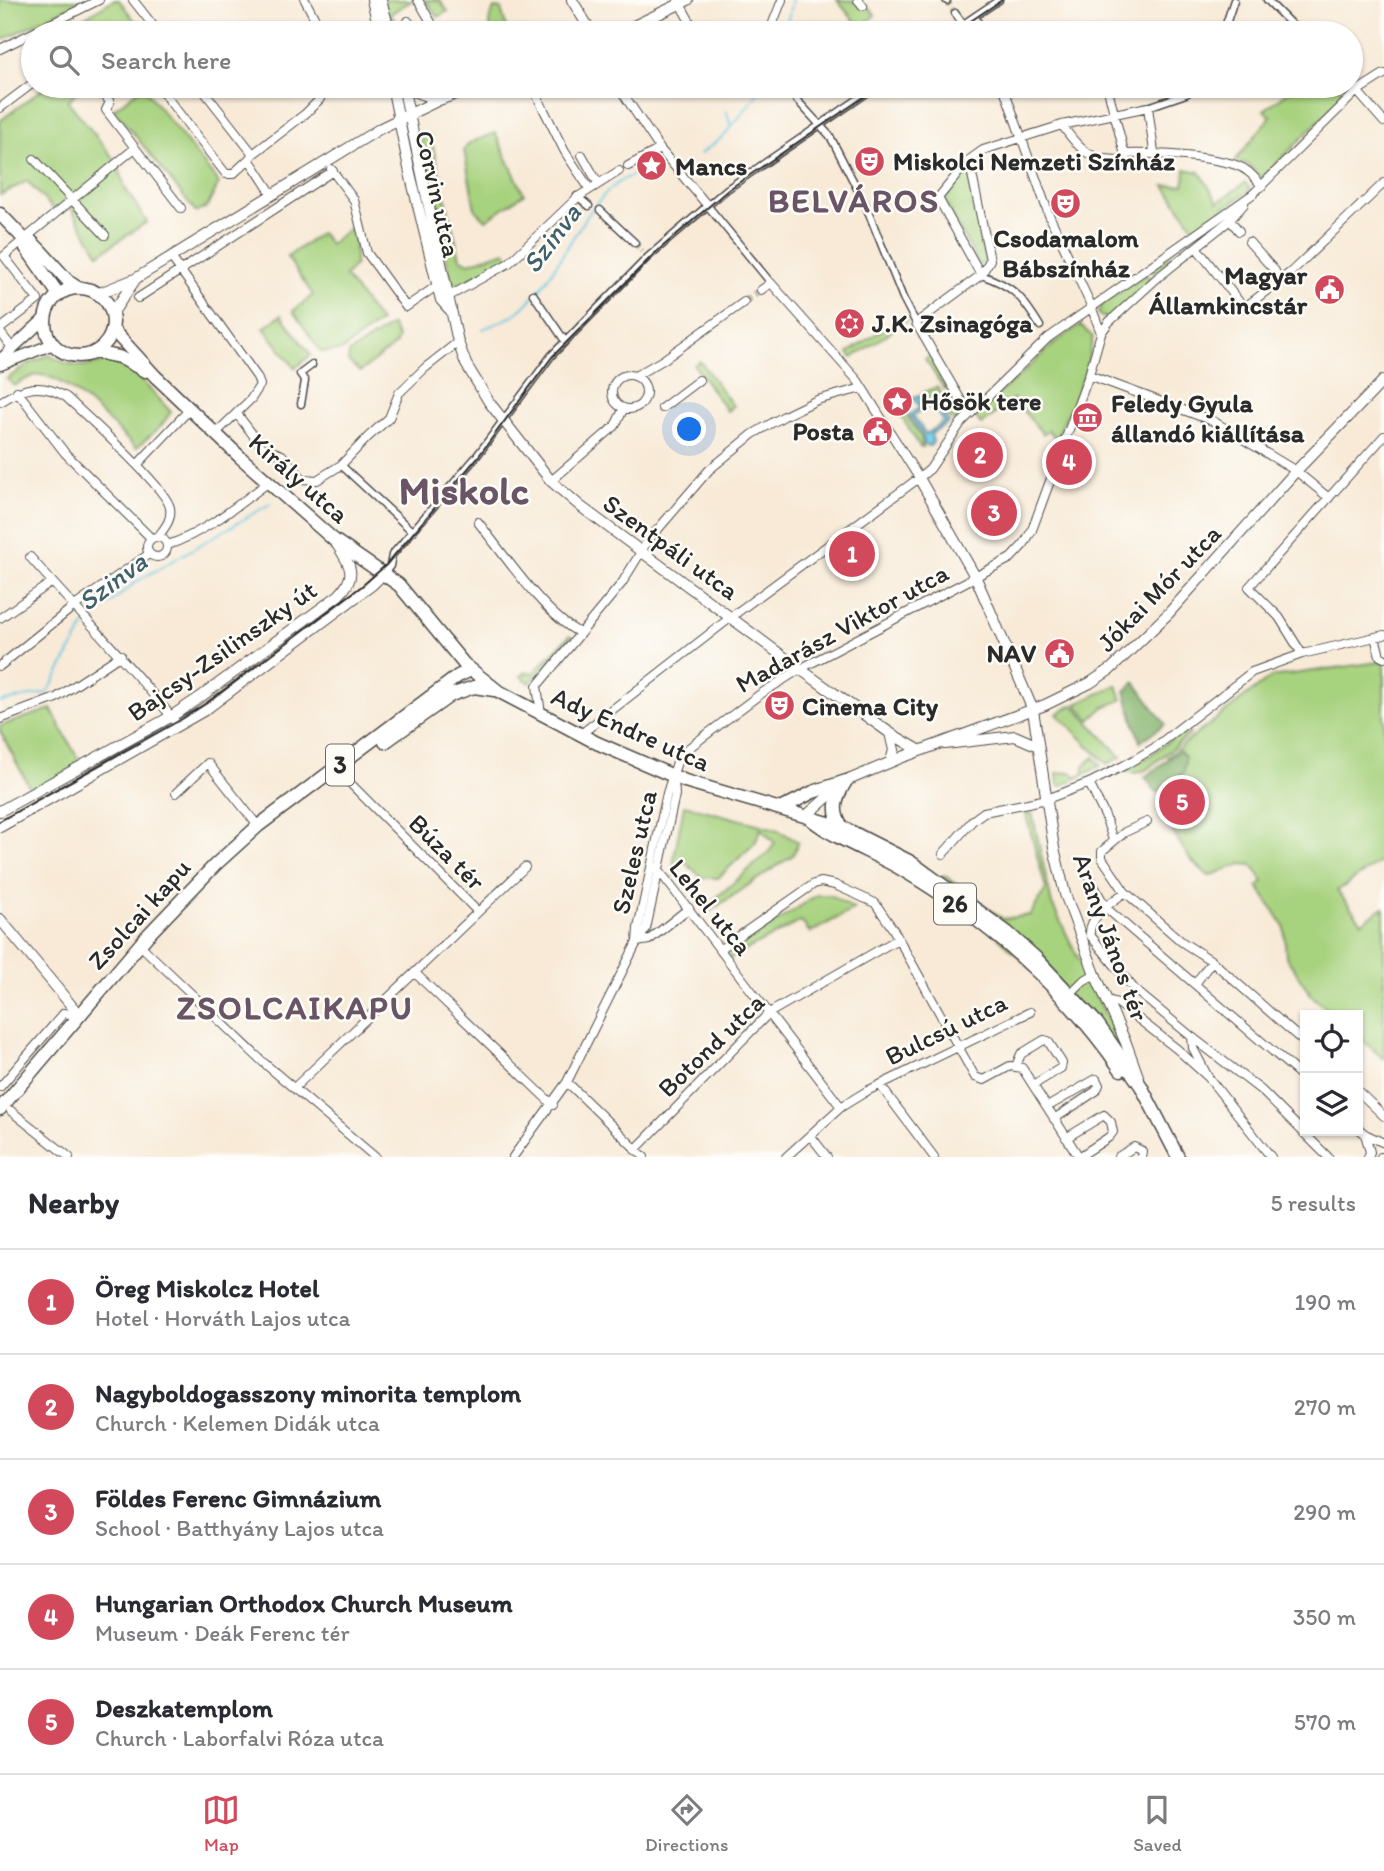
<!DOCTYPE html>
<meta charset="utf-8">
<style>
:root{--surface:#fff;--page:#f2f2f3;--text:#2b2b33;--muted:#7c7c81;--line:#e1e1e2;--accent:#d1495b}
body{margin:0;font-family:Itim,sans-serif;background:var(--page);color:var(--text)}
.controls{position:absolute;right:21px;bottom:21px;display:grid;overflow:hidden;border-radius:0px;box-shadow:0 2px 5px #0004}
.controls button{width:63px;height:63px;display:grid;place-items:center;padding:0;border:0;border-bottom:2px solid var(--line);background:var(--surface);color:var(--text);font:35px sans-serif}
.you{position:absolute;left:690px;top:430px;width:24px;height:24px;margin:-18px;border:5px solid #fff;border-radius:50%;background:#1a73e8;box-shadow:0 0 0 10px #1a73e833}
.badge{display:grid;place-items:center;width:46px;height:46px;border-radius:50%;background:var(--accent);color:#fff;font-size:23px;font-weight:700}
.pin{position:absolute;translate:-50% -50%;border:4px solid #fff;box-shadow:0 2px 7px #0006}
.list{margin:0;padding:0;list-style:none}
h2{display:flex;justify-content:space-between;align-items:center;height:91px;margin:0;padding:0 28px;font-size:30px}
h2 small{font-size:23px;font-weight:400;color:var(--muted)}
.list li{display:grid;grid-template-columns:46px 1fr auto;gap:21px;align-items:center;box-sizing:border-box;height:105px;padding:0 28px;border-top:2px solid var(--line)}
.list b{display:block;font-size:26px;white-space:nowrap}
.list p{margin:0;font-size:23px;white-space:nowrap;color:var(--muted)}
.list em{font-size:23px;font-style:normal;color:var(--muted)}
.icon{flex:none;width:38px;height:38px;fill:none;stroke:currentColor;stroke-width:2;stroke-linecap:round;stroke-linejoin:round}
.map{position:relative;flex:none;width:1384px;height:1157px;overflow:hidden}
.search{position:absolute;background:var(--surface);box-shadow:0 2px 5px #0004;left:21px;right:21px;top:21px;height:77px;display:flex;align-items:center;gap:18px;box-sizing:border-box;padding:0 24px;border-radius:38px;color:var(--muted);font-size:26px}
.sheet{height:616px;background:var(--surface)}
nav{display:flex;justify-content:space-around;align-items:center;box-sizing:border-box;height:98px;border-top:2px solid var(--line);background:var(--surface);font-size:19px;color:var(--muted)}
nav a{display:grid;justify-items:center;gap:4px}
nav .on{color:var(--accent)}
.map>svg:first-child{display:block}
.green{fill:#a7d27e;stroke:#697e54;stroke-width:2}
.forest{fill:#85b46d;stroke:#58704c;stroke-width:2}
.water{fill:#66c6e4;stroke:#487888;stroke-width:2;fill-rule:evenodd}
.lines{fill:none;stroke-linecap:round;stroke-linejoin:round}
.stream{stroke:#66c6e4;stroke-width:2}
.pedestrian-tunnel{stroke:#cfc4b5;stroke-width:6;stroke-dasharray:6 3;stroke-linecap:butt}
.minor-tunnel{stroke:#cfc4b5;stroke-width:8;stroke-dasharray:8 4;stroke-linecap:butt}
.pedestrian-casing{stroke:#4a4845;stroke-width:9}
.minor-casing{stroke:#4a4845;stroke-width:10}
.tertiary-casing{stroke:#4a4845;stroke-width:12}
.secondary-casing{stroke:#4a4845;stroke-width:13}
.primary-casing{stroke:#4a4845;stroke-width:15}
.pedestrian{stroke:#fff;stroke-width:6}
.minor{stroke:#fff;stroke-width:8}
.tertiary{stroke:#fff;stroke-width:10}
.secondary{stroke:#fff;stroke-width:10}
.primary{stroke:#fff;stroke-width:12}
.tram{stroke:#2b2b2b;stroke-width:2}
.labels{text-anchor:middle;stroke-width:5;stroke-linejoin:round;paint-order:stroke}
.shield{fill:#fdfcf7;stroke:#6a6a68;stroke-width:2}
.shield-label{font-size:24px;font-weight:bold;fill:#2b2b2b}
.poi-label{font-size:26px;font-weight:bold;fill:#2b2b2b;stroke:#fdfcf7;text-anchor:start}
.street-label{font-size:26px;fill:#2b2b2b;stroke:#fdfcf7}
.water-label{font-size:28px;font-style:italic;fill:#40616c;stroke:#fdfcf7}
.district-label{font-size:33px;font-weight:bold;letter-spacing:2px;fill:#695565;stroke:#fdfcf7}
.town-label{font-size:40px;font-weight:bold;fill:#695565;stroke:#fdfcf7}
</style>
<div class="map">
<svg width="1384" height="1157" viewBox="0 0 1384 1157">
<rect width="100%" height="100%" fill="#fdfcf7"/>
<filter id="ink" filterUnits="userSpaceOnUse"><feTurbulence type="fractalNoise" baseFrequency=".0143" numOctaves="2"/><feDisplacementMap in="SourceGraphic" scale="14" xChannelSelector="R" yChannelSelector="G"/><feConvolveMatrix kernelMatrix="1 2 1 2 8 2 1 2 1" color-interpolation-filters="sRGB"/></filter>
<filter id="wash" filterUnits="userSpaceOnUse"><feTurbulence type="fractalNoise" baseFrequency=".00686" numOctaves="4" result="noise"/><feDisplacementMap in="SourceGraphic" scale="28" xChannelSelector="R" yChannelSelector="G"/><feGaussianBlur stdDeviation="1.57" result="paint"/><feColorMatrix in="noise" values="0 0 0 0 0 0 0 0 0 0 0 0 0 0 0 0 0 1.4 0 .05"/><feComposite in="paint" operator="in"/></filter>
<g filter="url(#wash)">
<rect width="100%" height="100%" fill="#f8ead7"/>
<path class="green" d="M0 0H84L0 41Z
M113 0H119L144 33H88L79 21Z
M383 0H413L390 14 404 33H392Z
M425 0H439L448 11 438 17Z
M837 0C855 0 864 1 875 15L860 28Z
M494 8 501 9 508 33H491L489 21Z
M46 86H74L78 90 68 101 118 164 125 188 147 222 99 254 69 205 55 211 27 181 0 195V121Z
M1296 86H1339L1345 94 1261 180 1248 164 1235 161 1271 116 1264 110Z
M143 87 219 183 207 207 196 212 114 109Z
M495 133 524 194 486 220 475 209 464 150 469 143Z
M421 134 430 135 460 258 469 263 506 251 510 258 462 285 453 283 443 248 442 224 422 144Z
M969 168 985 262 979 265 944 200Z
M1185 169 1200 172 1218 202 1245 183 1251 190 1194 228 1165 186 1184 185Z
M350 228 355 241V265L345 276 380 322 341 351 321 352 293 311 313 295 287 257 321 233 330 244Z
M1202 234 1203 238 1158 274H1154L1153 268Z
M1146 274 1151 280 1108 319 1100 316 1098 312 1102 304Z
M281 315 311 355 295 368 264 328Z
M904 315 907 321 852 358 848 353Z
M392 325 398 339 395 345 360 372 348 361 349 353Z
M1080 325 1093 337 1085 373 1056 439 1049 430 1043 434 1013 399 981 425 975 416 1056 342Z
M49 355C65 364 77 369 96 364 101 363 106 360 112 361 132 365 156 397 171 412L160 427 136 448C117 430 65 374 39 375 31 375 21 382 14 386L7 379 29 364Z
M932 355 949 386 945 390 925 359Z
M700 361 733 406 727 411 694 365Z
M937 387 958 419 954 421 947 416 936 398 926 397 922 393Z
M898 398 909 402 905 413 921 437 923 447H920L894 404Z
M570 635 572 636 530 683 521 676 526 672 533 673Z
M1379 662 1384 663V859L1337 891 1362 922 1384 907V1059L1358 1036V1015H1334L1312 996 1286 957 1284 926 1258 887 1264 882 1252 865 1241 864 1209 876 1191 860 1168 825 1200 801 1167 757 1271 677Z
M1117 685 1122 700 1104 707 1090 720 1076 704Z
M1073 705 1121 757 1107 764 1057 714Z
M51 709 81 764 32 792 0 731V726Z
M1185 728 1190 734 1146 770 1136 773 1123 771 1148 757Z
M1094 757 1101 766 1061 786 1058 784 1057 773 1071 772 1075 776H1081L1084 772V766Z
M684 805 776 829 798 842 793 855 710 911 707 906 768 853 775 843 761 829 755 843 718 878H703L682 860 673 877 674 858Z
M1032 813 1052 904 1127 1059 938 880 945 876 1003 919 1030 915 1046 889 1026 815Z
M817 895H830L854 909 810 933 801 921 727 960 726 952 729 949 754 937Z"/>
<path class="forest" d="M1135 682 1165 724 1140 742 1125 691Z
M1179 751 1185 757 1184 772 1157 793 1145 777Z"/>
<path class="water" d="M919 395 922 406 934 400 949 423 931 434 933 442 930 446 924 445 923 436 909 415 920 407 913 398ZM932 404 944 422 926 434 913 416Z"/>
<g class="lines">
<path class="stream" d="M785 33 792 0
M726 110 731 126
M700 154 725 135 764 86
M483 329C497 323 514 317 525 306 561 271 579 211 619 182 628 176 639 173 649 169
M92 618 136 582 270 504
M0 702 46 693 53 684 85 625"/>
</g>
</g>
<g filter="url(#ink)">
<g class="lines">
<path class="pedestrian-tunnel" d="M947 1 955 13
M635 243 642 251"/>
<path class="minor-tunnel" d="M744 302 761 290"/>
<defs>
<path id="pedestrian" d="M946 0 947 1
M1267 0 1300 33
M955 13 963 24
M975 16 982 33
M950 33 999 0
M1223 33 1234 0
M784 86 830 136 865 204 903 298 916 323
M1148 107 1186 94 1197 86
M577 196 589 206
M707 205 771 283
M600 210 635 243
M981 275C1014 286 1022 297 1040 326
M533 294 565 341
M301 404 305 381 300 374 312 365
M341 465 413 532
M384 573 390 566 392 555 476 457 551 356 648 257 727 189 877 86"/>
<path id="minor" d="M133 0 159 33
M305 0 316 21 318 33
M678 0 696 33
M858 0 863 6
M408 21 416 31 431 22 418 0
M769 33 782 0
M0 49 99 0
M97 86 110 102 106 110 181 208
M158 86 226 174H233L249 159
M200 86 253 154 249 159 272 194
M618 86 660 149 707 205
M726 86H728
M1003 86 1049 215 1089 301 1101 333
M533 88 565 152 589 188
M1357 91 1384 122
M0 108 33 83
M1062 125C1080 151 1092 163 1126 159L1107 86
M253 154 305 114 320 99 322 86
M1124 154C1154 153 1209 156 1236 165 1248 169 1254 177 1262 186
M582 155 598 183
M34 159 105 235
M628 166 660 149
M331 169 354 200 367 253 406 307 438 285 441 288
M1230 220 1239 231
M1249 242 1275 271 1278 282
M1196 247 1244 308 1291 272 1384 183
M171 257 257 377 260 385 251 399 215 434
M981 275 938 198 969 160 983 150 1062 125 1148 107 1154 152
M761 290 771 283 858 381 919 478
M138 298 333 171
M444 299 509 263 578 197 619 171
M0 329 38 300 4 256 135 148
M0 332 13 349
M1089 375 1213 421 1296 471 1329 498
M612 392a17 17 0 1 1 34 0a17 17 0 1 1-34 0Z
M635 376 663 360 744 302
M17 391 65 453 151 538
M0 402C24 387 41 382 66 397 85 415 167 488 170 508 172 520 165 527 158 537
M662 408 699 380
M237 414 263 448 282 455 303 479 317 480 341 465 368 437 389 418 399 393 425 368 458 342
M969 414 916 323 981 275 990 260 969 160
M137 465 189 410
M551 481 615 426 624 408
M478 522C503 553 545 616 580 633
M147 547a10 10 0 1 1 20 0a10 10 0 1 1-20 0Z
M168 545C204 533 238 505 269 482
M30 557C78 612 129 663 174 720
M0 618 52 582
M1375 637 1380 656 1384 658
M1302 654 1279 617 1249 587 1384 436
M0 666 73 607 149 554
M541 714 537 686 622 583 647 542 709 470 753 434 784 416 817 400 862 388
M0 719 56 698 121 655
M581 734 739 611 919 478 930 469 961 423 1048 338 1253 194 1357 91 1384 74
M341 774 478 912
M1089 783 1105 816 1113 840
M176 793 208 763 258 826
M1147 822 1125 832 1102 851V858L1125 892 1182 942 1212 961 1305 1043
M943 854 973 820 984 812 1047 799 1089 783 1125 765 1154 748 1252 672 1302 654 1384 635
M657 868 841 1107
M1087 872 1106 908 1305 1079
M1125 892C1112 902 1088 917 1090 935L1135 990 1192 1037 1193 1048 1208 1077
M637 942 638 928 667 793 677 762 686 750 759 695 800 669 1011 558 1024 544 1032 530 1089 375 1101 333 1109 322 1156 279 1230 220 1244 204
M637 942 649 940 689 908
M140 945 264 1063 375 1157
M719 950 814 884 821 882 835 885 875 903 893 929 975 1077 984 1080 1010 1066 1022 1068 1079 1157
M415 973 553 1105
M1195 984 1212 961
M1068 996 1083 981 1095 974
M1107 1000 1118 1003 1177 1049 1208 1077 1271 1157
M1192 1037 1262 1091 1328 1157
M1016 1066 1021 1054 1044 1040 1048 1041 1062 1063 1061 1068 1033 1085
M567 1082 644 1157
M880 1085 934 1157
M0 1087 64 1013 80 1016
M294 1088 525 867
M1358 1091 1384 1116
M1047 1107 1096 1079 1099 1085 1096 1091 1054 1119
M11 1111 69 1157
M1358 1128 1365 1134 1384 1143
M1365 1134 1370 1152 1368 1157
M810 1135 827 1157
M1066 1138 1104 1115 1111 1122 1113 1132 1109 1137 1079 1157
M635 1150 769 1013 898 939
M513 1157 567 1082 637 942 646 929 675 795 674 779
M786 1157 841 1107 867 1091 1030 1012
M1118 1157 1134 1147 1142 1151 1141 1157
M1381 1157H1384"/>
<path id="tertiary" d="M372 0 380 33
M381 0 390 33
M572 0 592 33
M619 33 688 0
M392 86 410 173 441 300 449 309
M403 86 458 342 466 364 489 402 551 481 580 506 800 669 890 733 919 750
M406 86 413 91 439 100
M97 294 135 279 381 128 439 100 479 86
M112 314 135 280
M919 478 976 578 1033 710 1054 848 1065 894 1095 974 1126 1043 1139 1079
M890 733 894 750 891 761
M945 744 1015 736 1038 746
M0 811 172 716 199 698 339 595C359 575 349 563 336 543
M806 816 846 781 903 757 1045 705 1090 683 1111 669 1168 614 1296 471 1384 380
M0 827 205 710 372 585 384 573
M0 919 80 1016"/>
<path id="secondary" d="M0 360 45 318
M0 365 53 344"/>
<path id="primary" d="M0 214 24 239 31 241 40 250 69 282 78 288
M24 239 26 248 59 295
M45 322a34 34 0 1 1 68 0a34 34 0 1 1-68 0Z
M112 329 155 376 240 457 334 540 399 585 464 664 498 691 597 743 685 781 842 827 911 862 1007 932 1037 959 1097 1023 1141 1086 1178 1157
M95 352 119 357 145 371
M385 742 451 695 474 687 494 690
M782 808 813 792 846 781
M812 820C839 841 872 852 901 869 986 919 1065 988 1121 1070
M842 827C831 810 836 797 846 781
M0 1109 148 935 215 865 258 826 458 676 471 670"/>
</defs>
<use href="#pedestrian" class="pedestrian-casing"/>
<use href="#minor" class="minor-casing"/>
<use href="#tertiary" class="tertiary-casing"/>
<use href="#secondary" class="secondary-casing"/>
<use href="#primary" class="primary-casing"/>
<use href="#pedestrian" class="pedestrian"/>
<use href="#minor" class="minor"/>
<use href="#tertiary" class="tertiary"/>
<use href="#secondary" class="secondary"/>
<use href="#primary" class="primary"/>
<path class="tram" d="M953 33 1002 0
M0 821 182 719 210 701 362 586 386 565 478 457 552 357 654 254 728 190 880 86"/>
</g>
</g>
<defs>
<symbol id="theatre-disc" viewBox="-11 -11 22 22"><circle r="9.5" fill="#d1495b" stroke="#fdfcf7"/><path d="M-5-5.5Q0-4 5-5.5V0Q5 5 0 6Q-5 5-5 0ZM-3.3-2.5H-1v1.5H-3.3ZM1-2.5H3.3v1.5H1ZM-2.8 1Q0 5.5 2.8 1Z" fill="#fff"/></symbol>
<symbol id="sight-disc" viewBox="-11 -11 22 22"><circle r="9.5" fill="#d1495b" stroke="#fdfcf7"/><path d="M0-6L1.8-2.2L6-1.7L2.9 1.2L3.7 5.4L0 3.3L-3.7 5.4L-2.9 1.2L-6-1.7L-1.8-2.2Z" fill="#fff"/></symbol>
<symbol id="civic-disc" viewBox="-11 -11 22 22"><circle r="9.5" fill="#d1495b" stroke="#fdfcf7"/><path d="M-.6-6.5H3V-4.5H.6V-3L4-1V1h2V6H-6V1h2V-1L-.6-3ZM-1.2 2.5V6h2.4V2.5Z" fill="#fff"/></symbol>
<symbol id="synagogue-disc" viewBox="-11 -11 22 22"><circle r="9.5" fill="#d1495b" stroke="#fdfcf7"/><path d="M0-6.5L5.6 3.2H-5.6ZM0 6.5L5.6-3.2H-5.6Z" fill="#fff"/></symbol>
<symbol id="museum-disc" viewBox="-11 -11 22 22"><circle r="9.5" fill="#d1495b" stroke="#fdfcf7"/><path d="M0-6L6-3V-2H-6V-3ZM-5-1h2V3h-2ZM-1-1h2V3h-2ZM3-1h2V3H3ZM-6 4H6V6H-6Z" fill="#fff"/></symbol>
</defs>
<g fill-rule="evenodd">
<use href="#theatre-disc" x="852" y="144" width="35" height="35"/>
<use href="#sight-disc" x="634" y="148" width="35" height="35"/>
<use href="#theatre-disc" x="1048" y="186" width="35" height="35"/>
<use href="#civic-disc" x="1312" y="272" width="35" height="35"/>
<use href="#synagogue-disc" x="832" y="306" width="35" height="35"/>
<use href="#sight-disc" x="880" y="384" width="35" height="35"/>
<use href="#museum-disc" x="1070" y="400" width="35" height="35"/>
<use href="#civic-disc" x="860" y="414" width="35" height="35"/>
<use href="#civic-disc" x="1042" y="636" width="35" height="35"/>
<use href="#theatre-disc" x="762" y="688" width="35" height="35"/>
</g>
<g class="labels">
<g class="shield">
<rect x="326" y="744.5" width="28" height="41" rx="5"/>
<rect x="934" y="883.5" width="42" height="41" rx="5"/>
</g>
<g class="shield-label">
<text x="340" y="773">3</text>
<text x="955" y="912">26</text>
</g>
<g class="poi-label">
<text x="893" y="170">Miskolci Nemzeti Színház</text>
<text x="675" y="175">Mancs</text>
<text x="1066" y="247" text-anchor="middle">Csodamalom<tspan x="1066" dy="30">Bábszínház</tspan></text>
<text x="1307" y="284" text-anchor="end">Magyar<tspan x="1307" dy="30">Államkincstár</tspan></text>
<text x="872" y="332">J.K. Zsinagóga</text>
<text x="921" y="410">Hősök tere</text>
<text x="1111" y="412">Feledy Gyula<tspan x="1111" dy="30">állandó kiállítása</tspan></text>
<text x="854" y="440" text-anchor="end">Posta</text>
<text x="1036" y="662" text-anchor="end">NAV</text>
<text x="802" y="715">Cinema City</text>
</g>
<g class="street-label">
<text transform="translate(438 194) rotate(77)" y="9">Corvin utca</text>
<text transform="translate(299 478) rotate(41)" y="9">Király utca</text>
<text transform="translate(671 547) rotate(36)" y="9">Szentpáli utca</text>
<text transform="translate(1159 588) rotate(-46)" y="9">Jókai Mór utca</text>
<text transform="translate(842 628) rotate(-29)" y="9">Madarász Viktor utca</text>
<text transform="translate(222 651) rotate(-35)" y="9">Bajcsy-Zsilinszky út</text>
<text transform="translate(631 729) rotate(24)" y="9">Ady Endre utca</text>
<text transform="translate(447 852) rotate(45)" y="9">Búza tér</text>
<text transform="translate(634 852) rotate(-77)" y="9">Szeles utca</text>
<text transform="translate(711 907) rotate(51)" y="9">Lehel utca</text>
<text transform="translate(139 914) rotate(-48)" y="9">Zsolcai kapu</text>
<text transform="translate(1111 937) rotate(70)" y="9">Arany János tér</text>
<text transform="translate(946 1029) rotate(-26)" y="9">Bulcsú utca</text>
<text transform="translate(711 1045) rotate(-44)" y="9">Botond utca</text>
</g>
<g class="water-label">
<text transform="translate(551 238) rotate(-53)" y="10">Szinva</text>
<text transform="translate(112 581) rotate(-37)" y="10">Szinva</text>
</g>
<g class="district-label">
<text x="854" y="212">BELVÁROS</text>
<text x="295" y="1019">ZSOLCAIKAPU</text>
</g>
<g class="town-label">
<text x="464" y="504">Miskolc</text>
</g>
</g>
</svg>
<div class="controls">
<button><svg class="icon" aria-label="locate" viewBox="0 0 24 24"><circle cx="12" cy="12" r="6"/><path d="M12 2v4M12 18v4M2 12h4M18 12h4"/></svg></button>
<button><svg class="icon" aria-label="layers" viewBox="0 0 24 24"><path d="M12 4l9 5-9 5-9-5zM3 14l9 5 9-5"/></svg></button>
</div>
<div class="you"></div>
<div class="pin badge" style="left:852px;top:554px">1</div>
<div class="pin badge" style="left:980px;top:455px">2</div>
<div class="pin badge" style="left:994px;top:513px">3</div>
<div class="pin badge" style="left:1069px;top:462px">4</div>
<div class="pin badge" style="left:1182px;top:802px">5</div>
<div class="search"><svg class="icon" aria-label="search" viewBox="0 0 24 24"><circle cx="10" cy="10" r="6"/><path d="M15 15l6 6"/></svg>Search here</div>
</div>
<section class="sheet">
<h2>Nearby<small>5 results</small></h2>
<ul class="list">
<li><span class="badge">1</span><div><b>Öreg Miskolcz Hotel</b><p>Hotel · Horváth Lajos utca</p></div><em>190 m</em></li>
<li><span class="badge">2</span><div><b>Nagyboldogasszony minorita templom</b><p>Church · Kelemen Didák utca</p></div><em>270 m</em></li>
<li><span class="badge">3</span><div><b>Földes Ferenc Gimnázium</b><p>School · Batthyány Lajos utca</p></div><em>290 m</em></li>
<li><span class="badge">4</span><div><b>Hungarian Orthodox Church Museum</b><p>Museum · Deák Ferenc tér</p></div><em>350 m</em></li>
<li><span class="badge">5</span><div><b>Deszkatemplom</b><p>Church · Laborfalvi Róza utca</p></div><em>570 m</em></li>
</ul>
</section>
<nav>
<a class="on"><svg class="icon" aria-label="map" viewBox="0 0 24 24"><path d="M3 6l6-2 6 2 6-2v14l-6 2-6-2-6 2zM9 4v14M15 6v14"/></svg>Map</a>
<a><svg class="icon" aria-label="directions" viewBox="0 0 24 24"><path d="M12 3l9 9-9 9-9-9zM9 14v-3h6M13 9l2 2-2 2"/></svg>Directions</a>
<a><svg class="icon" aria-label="saved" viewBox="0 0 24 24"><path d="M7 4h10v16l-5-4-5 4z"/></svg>Saved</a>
</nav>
